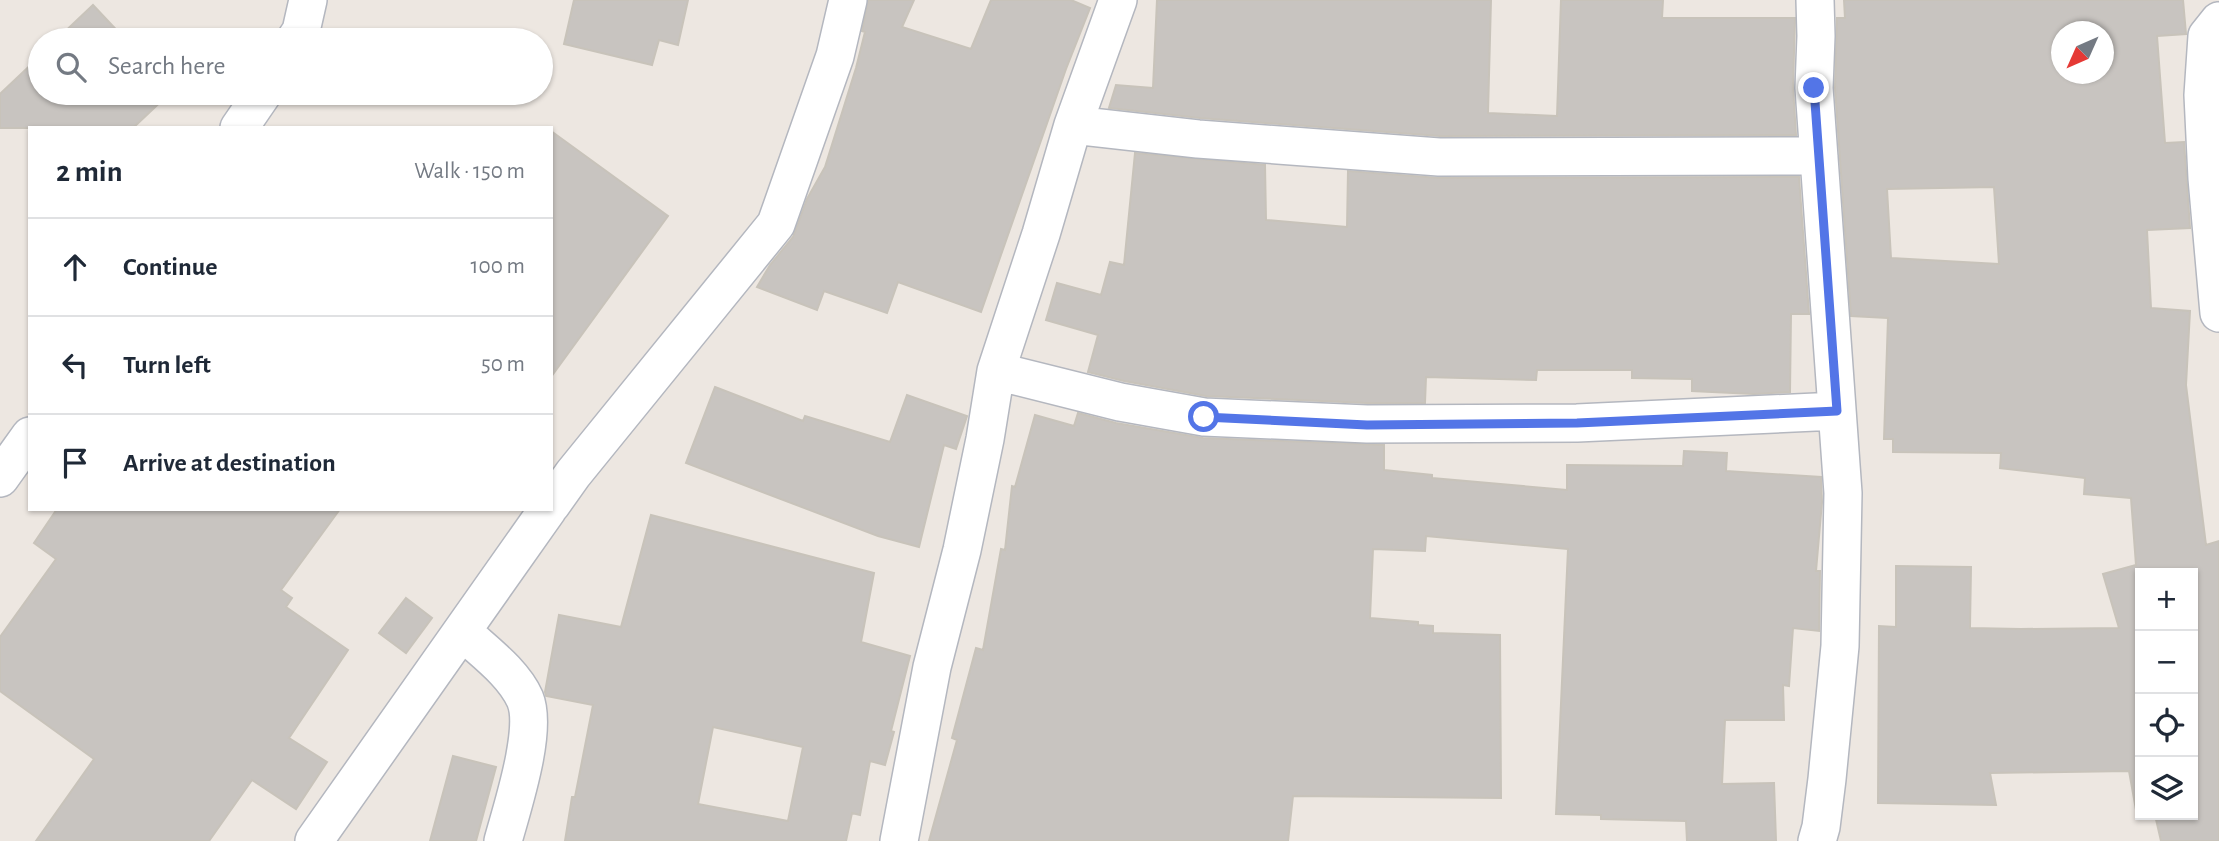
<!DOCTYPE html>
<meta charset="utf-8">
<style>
:root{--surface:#fff;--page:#f6f6f7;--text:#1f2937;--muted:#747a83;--line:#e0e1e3}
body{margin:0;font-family:"Alegreya Sans",sans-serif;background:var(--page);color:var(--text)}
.controls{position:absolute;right:21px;bottom:21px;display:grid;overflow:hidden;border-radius:0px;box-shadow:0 2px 5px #0004}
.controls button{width:63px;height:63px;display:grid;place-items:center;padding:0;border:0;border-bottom:2px solid var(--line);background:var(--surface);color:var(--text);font:35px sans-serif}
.compass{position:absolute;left:2051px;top:21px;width:63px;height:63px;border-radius:50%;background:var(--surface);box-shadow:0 2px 5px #0004;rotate:225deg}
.stop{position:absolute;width:21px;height:21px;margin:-16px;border:5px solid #5375e7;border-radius:50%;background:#fff}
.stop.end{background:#5375e7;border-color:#fff;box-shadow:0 2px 7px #0008}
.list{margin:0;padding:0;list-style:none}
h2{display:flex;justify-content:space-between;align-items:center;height:91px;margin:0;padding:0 28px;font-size:30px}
h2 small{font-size:23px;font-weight:400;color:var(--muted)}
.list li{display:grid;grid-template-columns:46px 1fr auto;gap:21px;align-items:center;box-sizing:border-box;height:98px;padding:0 28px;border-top:2px solid var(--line)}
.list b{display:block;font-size:26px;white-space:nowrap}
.list em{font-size:23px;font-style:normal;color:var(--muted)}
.icon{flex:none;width:38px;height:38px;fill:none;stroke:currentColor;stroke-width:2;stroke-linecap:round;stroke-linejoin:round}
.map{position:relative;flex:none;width:2219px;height:841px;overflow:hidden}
.search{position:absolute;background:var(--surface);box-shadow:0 2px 5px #0004;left:28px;top:28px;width:525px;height:77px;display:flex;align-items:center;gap:18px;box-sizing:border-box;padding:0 24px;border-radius:38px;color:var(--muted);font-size:26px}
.panel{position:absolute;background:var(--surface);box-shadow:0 2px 5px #0004;left:28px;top:126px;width:525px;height:385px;border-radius:0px}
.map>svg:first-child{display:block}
.building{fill:#c8c4c0;stroke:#c8c3ba;stroke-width:2;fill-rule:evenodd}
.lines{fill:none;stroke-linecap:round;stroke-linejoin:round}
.minor-casing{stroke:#b4b7bf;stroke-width:40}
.minor{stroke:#fff;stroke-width:37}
.route{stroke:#5375e7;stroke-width:9}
</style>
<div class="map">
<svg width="2219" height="841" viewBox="0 0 2219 841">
<rect width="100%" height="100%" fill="#ede7e1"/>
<path class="building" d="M574 0H688L678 45 659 40 652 65 564 44Z
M868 0H914L902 27 971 49 991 0H1071L1090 8 1066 69 981 312 898 282 887 313 824 291 817 310 757 287 770 265 793 237 807 199 825 167 856 68 865 32 862 31Z
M1157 0H1491L1488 113 1557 116 1561 0H1663L1662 18H1795L1793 87 1796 135 1440 136 1200 118 1109 108 1116 85 1153 88Z
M1844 0H2183L2186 34 2157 36 2165 143 2184 142 2190 228 2147 230 2151 308 2190 311 2186 385 2206 545 2219 541V841H2161L2155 815H2193V573H2140V809L2136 810 2129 771 1990 773 1996 805 1878 803 1879 626 1896 627V566L1971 567 1970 628 2021 629 2119 628 2103 574 2136 565 2131 498 2084 494 2085 478 2000 468 2001 453 1893 452V439H1884L1888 318 1851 316 1835 88 1837 18H1845ZM2062 32H2104V74H2062ZM1994 187 1999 264 1891 258 1887 189Z
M93 5 126 40H56Z
M40 56V93H170L133 128H0V94Z
M551 131 668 216 551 377Z
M1135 153 1265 165 1266 220 1347 227 1348 171 1439 178 1799 177 1809 314H1791L1790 392 1754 394 1692 391V379L1632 378V370H1537L1536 380 1426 377 1425 403H1367L1206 396 1124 381 1088 372 1098 335 1046 320 1057 283 1101 295 1110 262 1124 265Z
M715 387 803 421 805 416 890 442 907 395 967 416 956 449 944 445 919 547 878 536 686 463Z
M1078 413 1116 423 1203 438 1384 445V470L1432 475V478L1567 490V465L1683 466 1684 451 1727 453 1726 471 1821 477 1822 502 1816 571H1820L1819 631 1793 628 1789 686 1783 685 1784 720H1725L1722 784 1774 783 1776 841H1687L1686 821 1601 819V815L1556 814 1568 549 1426 536 1425 551 1373 549 1370 618 1418 622V625L1433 626V633L1500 635 1501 798 1293 796 1288 841H929L957 740 952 738 976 648 983 650 1001 549 1005 550 1012 486 1015 487 1035 415 1074 426Z
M57 509H340L281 590 292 598 286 607 348 650 289 738 327 762 296 809 252 780 209 841H36L94 759 0 691V637L56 559 34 543Z
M651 515 874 573 861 642 910 656 891 731 894 732 885 765 870 761 860 815 852 813 846 841H565L572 797H575L593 705 546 696 545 692 559 615 621 627ZM713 727 803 747 788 821 698 804Z
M406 598 432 618 406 653 379 633Z
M453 756 496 767 476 841H430Z"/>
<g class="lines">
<defs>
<path id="minor" d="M1815 0 1816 36 1814 88 1843 493 1840 646 1827 779 1821 827 1817 841
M2219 21 2207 36 2203 95 2207 178 2219 313
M295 40 301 31 308 0
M1073 125 1198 139 1439 157 1819 156
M239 128 263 93
M996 371 1120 402 1204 417 1367 424 1577 423 1837 411
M0 478 30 436
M551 505 573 474 776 224 835 56 848 0
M463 632C483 651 513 672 525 699 538 730 512 808 503 841
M314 841 548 509
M899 841 932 667 962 550 985 439 996 371 1041 234 1073 125 1118 0"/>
</defs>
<use href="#minor" class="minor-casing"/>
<use href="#minor" class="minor"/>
</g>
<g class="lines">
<path class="route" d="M1204 417 1367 425 1577 423 1837 411 1814 88"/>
</g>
</svg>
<div class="controls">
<button>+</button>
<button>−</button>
<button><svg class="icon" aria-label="locate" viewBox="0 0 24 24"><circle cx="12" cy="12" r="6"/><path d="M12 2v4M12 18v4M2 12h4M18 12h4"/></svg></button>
<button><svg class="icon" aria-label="layers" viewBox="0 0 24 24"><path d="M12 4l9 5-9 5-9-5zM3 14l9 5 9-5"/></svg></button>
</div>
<svg class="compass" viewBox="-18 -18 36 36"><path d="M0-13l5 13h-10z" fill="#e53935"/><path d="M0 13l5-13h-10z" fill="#747a83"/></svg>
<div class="stop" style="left:1204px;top:417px"></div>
<div class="stop end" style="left:1814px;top:88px"></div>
<div class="search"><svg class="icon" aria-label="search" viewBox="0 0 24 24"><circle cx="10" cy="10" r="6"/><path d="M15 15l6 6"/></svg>Search here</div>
<section class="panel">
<h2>2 min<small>Walk · 150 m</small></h2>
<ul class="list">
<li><svg class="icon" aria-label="ahead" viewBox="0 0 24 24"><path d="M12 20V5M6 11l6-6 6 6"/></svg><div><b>Continue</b></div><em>100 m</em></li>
<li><svg class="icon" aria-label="left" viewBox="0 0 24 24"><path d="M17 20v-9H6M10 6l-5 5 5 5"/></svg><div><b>Turn left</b></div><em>50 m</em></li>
<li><svg class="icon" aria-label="arrive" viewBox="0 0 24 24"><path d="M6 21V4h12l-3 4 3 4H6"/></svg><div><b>Arrive at destination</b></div></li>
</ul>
</section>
</div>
